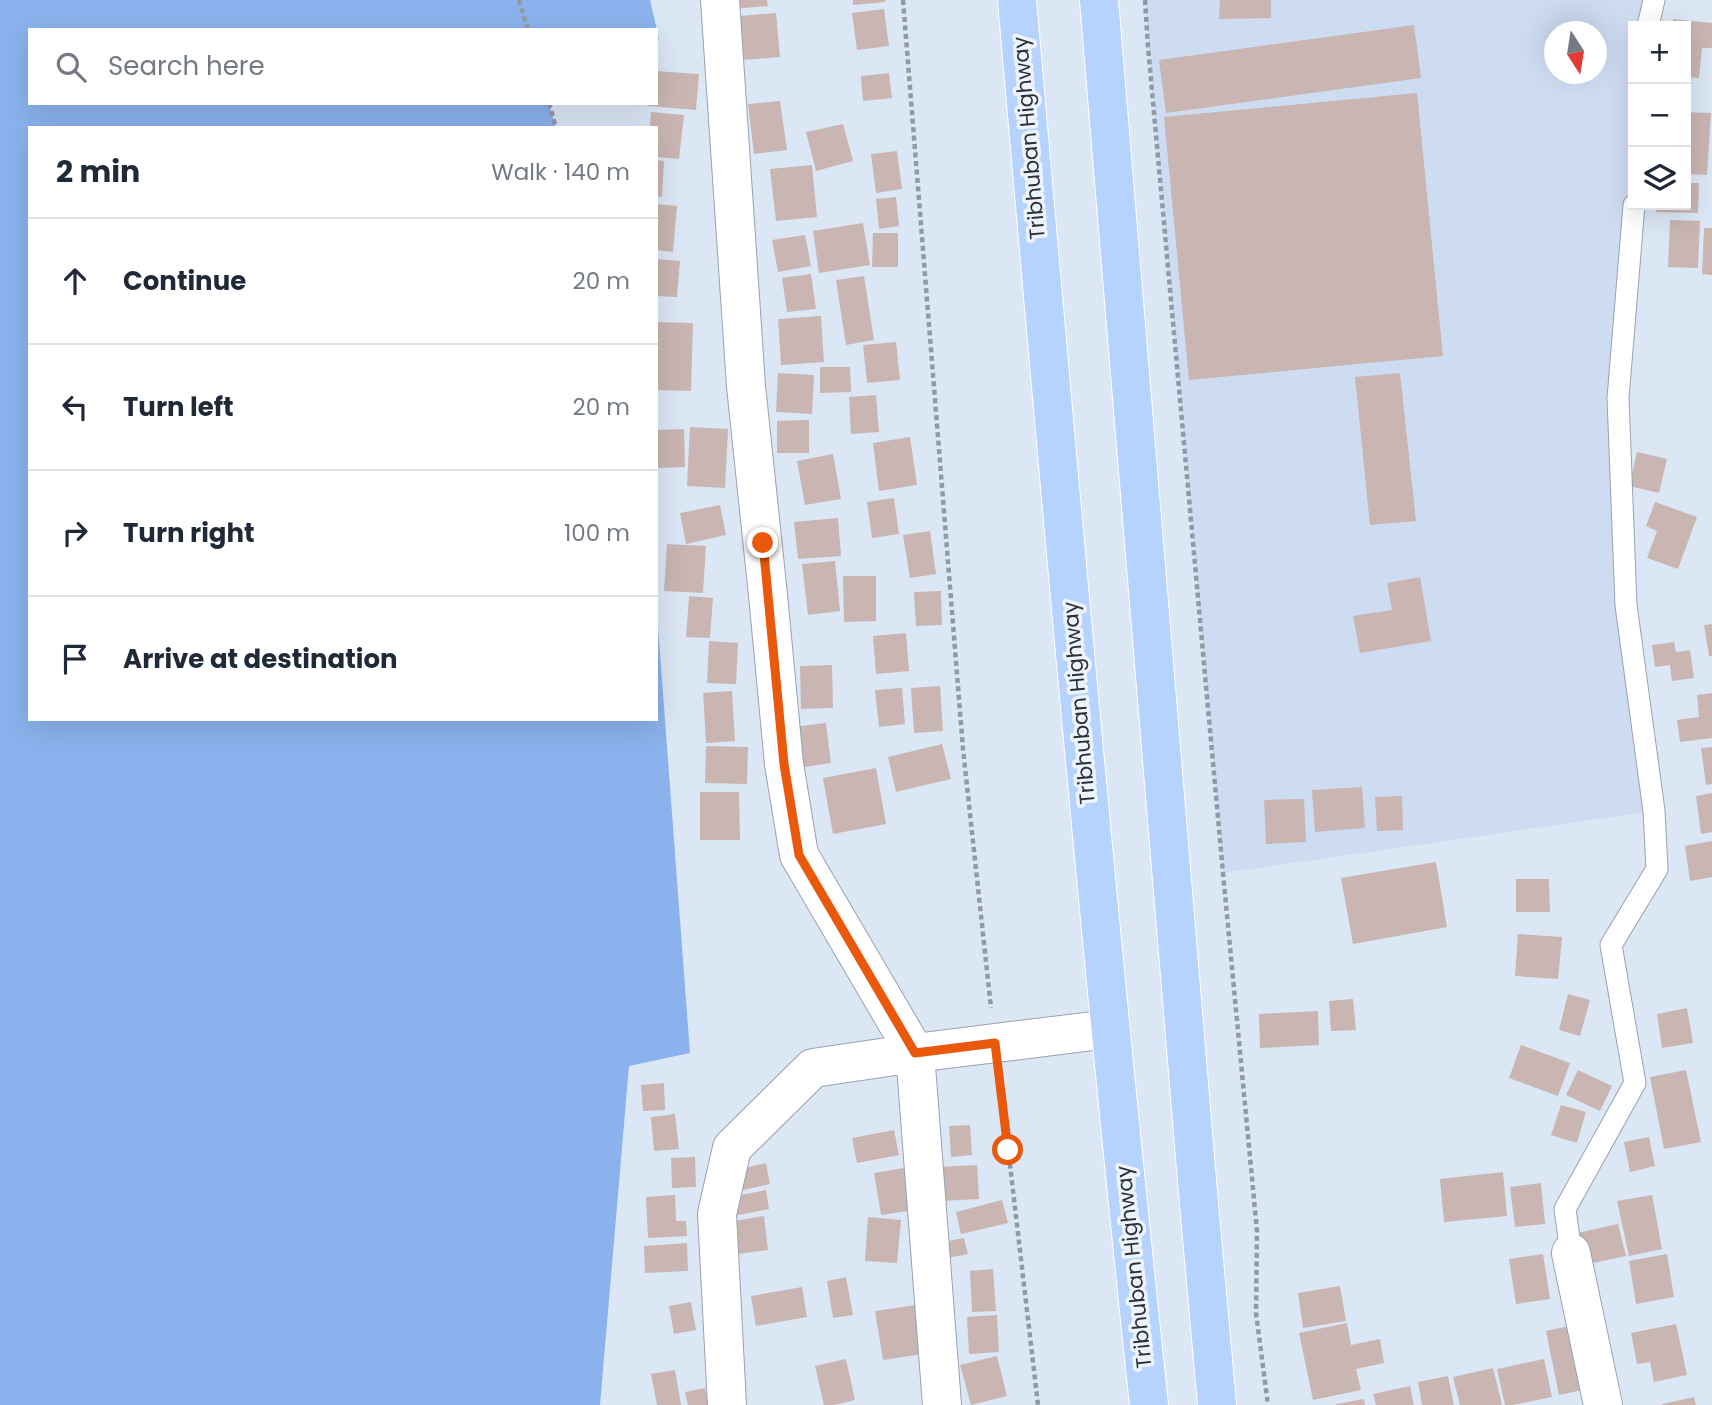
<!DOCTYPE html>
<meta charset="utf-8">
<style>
:root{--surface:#fff;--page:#f2f2f3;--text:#1f2937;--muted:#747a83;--line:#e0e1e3}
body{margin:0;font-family:Poppins,sans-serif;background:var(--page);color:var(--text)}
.controls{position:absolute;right:21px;top:21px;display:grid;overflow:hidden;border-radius:0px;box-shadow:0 7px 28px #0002}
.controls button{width:63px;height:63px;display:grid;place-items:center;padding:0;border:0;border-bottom:2px solid var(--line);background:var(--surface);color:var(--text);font:35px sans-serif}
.compass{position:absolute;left:1544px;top:21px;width:63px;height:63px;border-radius:50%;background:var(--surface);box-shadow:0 7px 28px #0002;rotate:168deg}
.stop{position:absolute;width:21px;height:21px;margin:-16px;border:5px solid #ea580c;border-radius:50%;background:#fff}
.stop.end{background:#ea580c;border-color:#fff;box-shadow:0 2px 7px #0008}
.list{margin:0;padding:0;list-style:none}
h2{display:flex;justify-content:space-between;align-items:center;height:91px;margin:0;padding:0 28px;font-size:30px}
h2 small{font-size:23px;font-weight:400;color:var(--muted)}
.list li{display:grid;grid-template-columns:46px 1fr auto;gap:21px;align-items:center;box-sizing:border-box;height:126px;padding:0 28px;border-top:2px solid var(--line)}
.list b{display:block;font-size:26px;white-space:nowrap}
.list em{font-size:23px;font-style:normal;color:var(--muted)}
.icon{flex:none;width:38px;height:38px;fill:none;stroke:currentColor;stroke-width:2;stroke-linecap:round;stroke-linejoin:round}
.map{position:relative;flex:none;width:1712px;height:1405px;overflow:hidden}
.search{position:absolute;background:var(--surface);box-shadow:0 7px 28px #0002;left:28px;top:28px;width:630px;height:77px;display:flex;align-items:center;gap:18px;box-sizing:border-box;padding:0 24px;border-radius:0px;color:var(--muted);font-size:26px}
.panel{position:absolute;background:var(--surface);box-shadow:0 7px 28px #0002;left:28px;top:126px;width:630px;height:595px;border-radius:0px}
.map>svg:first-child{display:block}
.built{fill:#cedcf2;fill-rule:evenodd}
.forest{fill:#8bb2ec}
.building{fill:#c9b5b2}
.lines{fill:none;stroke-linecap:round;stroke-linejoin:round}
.service-casing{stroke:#98a2b0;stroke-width:23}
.minor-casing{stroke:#98a2b0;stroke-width:40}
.trunk-casing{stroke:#fff;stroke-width:40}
.path{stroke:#9199a4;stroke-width:4.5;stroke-dasharray:5 3.5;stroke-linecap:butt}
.service{stroke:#fff;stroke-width:21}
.minor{stroke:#fff;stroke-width:38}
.trunk{stroke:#b6d3fe;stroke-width:38}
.route{stroke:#ea580c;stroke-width:9}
.labels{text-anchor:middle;stroke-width:7;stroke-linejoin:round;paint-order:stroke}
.street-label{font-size:21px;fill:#2d3137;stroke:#edf4fd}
</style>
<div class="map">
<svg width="1712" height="1405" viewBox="0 0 1712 1405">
<rect width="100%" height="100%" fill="#dce7f6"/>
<path class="built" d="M1145 0H1654L1648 26H1633V205L1618 398 1654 811 1223 873 1148 47ZM1554 32H1596V74H1554Z"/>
<path class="forest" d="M0 0H650L659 39 656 40V30H30V103H549L556 128H30V719H656V600L690 1053 629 1066 600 1405H0Z"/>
<path class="building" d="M732 0H767L768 6 733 9Z
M853 0H885V2L853 5Z
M1220 0H1271V18L1219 19Z
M884 9 889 46 857 50 852 13Z
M776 13 780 57 743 60 739 16Z
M1673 19 1712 23V48H1702L1699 78 1686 77V26H1673Z
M1414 25 1421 78 1166 113 1159 60Z
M656 71 699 74 696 110 647 106 648 103H656Z
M889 73 892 98 863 101 861 76Z
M1417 93 1443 356 1189 380 1164 117Z
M780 101 787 150 754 154 748 104Z
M651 112 684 115 679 159 656 157V128H650Z
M1686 112 1711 113 1707 175 1686 174Z
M843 124 853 161 816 171 806 132Z
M897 151 902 189 876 193 871 154Z
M656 160 664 161 662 197H656Z
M812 165 817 217 776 221 770 169Z
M1686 183H1699L1698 213 1656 212V205H1686Z
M896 197 899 226 879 229 876 199Z
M656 204 677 206 673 252 656 250Z
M1670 220 1700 221 1698 268 1668 267Z
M863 223 870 265 819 273 813 231Z
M1704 228H1712V275L1702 274Z
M873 233H898V267H872Z
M805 235 811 266 778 272 772 240Z
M656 259 680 261 677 297 656 296Z
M811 274 816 309 787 312 782 278Z
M864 276 874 340 846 345 836 280Z
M821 316 824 362 781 365 778 319Z
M656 322 693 323 691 391 656 390Z
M896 342 900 380 867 383 863 345Z
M820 367H850L851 392 820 393Z
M778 373 814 375 812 414 776 412Z
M1400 373 1416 521 1370 525 1355 377Z
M876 395 879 432 851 434 849 397Z
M809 420V453H777V421Z
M690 427 728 429 725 488 687 486Z
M684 429 685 467 656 468V430Z
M910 437 917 485 879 491 873 443Z
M1637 452 1667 459 1659 493 1629 486Z
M833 454 841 499 805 505 797 461Z
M894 498 899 534 872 538 867 502Z
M1655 502 1697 517 1678 569 1647 558 1657 531 1646 526Z
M720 505 726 535 686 544 680 513Z
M838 518 841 556 798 559 794 522Z
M930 531 936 574 910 578 903 535Z
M667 544 706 546 703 593 664 591Z
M835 561 840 611 808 615 802 564Z
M843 576H876V621L844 622Z
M1420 577 1431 641 1360 653 1353 616 1392 610 1387 583Z
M941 591 942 625 916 626 914 592Z
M689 596 713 598 710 638 686 637Z
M1712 624V656H1709L1704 625Z
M906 633 909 671 876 674 873 636Z
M709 641 738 643 736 684 707 683Z
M1674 642 1676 652 1690 650 1694 678 1672 681 1670 665 1655 667 1652 645Z
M832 665 833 708 801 709 800 666Z
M940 686 943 731 914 733 911 688Z
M902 688 905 724 879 727 875 690Z
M732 691 735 741 706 743 703 693Z
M1712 693V738L1680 742 1677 720 1699 717 1697 695Z
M826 723 831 763 798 768 793 727Z
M942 744 951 779 896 792 888 757Z
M706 746 748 747 747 784 705 783Z
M1712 747V784L1706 785 1701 748Z
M876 768 886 824 833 834 823 778Z
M1362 787 1365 828 1315 832 1312 790Z
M700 792H739L740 840H700Z
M1712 793V832L1701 834 1696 796Z
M1402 796 1403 830 1377 831 1375 797Z
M1304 799 1306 842 1266 844 1264 800Z
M1712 841V877L1690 881 1685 846Z
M1436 862 1447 927 1353 944 1341 878Z
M1516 879H1549L1550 912H1516Z
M1518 934 1562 937 1558 979 1515 976Z
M1568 994 1590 1000 1580 1036 1559 1030Z
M1353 999 1356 1030 1331 1031 1329 1001Z
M1687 1008 1693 1043 1662 1048 1657 1014Z
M1318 1011 1319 1045 1260 1048 1259 1014Z
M1521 1045 1570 1063 1558 1096 1509 1078Z
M1578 1070 1612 1086 1600 1111 1566 1095Z
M1686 1070 1701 1142 1664 1149 1650 1077Z
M664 1083 665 1110 643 1111 641 1085Z
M1561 1105 1586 1112 1577 1143 1551 1135Z
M675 1114 679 1149 654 1151 651 1117Z
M970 1125 972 1155 951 1157 949 1126Z
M894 1130 899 1155 857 1163 852 1138Z
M1649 1137 1655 1166 1630 1172 1624 1142Z
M695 1157 696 1187 672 1188 671 1158Z
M766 1163 770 1184 739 1191 735 1170Z
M977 1165 979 1199 941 1201 939 1167Z
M909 1167 915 1210 881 1215 874 1173Z
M1503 1172 1507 1216 1444 1222 1440 1179Z
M1541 1183 1545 1224 1515 1227 1510 1187Z
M766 1190 769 1209 734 1216 730 1197Z
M675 1195 676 1221H686L687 1236 648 1238 646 1197Z
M1652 1195 1662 1249 1629 1256 1617 1201Z
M1002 1200 1008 1223 961 1234 956 1212Z
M764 1216 768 1250 738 1254 734 1221Z
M868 1217 901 1220 897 1263 865 1261Z
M1618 1224 1626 1256 1584 1265 1577 1233Z
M964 1238 968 1254 947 1258 943 1242Z
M687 1243 688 1271 645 1273 644 1246Z
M1543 1254 1550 1299 1516 1304 1509 1259Z
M1667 1254 1674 1297 1636 1304 1629 1261Z
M993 1269 996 1311 972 1312 970 1271Z
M846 1277 853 1315 833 1318 827 1281Z
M1340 1286 1346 1321 1303 1328 1298 1293Z
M802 1287 807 1317 756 1326 751 1296Z
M691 1302 696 1330 674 1334 669 1306Z
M916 1305 923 1354 883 1360 875 1311Z
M997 1315 999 1352 969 1354 967 1317Z
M1347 1323 1351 1345 1380 1339 1384 1363 1356 1369 1361 1390 1313 1400 1299 1333Z
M1579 1324 1592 1388 1559 1395 1546 1331Z
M1676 1324 1687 1375 1654 1382 1650 1362 1637 1364 1631 1333Z
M997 1356 1007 1396 971 1405 960 1365Z
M846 1359 855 1400 834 1405H824L815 1366Z
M1544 1359 1552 1397 1513 1405H1505L1497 1369Z
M1493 1368 1502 1405H1460L1453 1377Z
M675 1370 681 1405H657L651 1374Z
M1448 1376 1454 1405H1422L1418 1382Z
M1410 1386 1414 1405H1376L1373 1394Z
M705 1388 709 1405H688L685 1392Z
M1694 1397 1696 1405H1662V1404Z
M1364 1399 1365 1405H1336V1404Z"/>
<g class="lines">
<defs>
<path id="service" d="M1648 26 1654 0
M1571 1253 1565 1209 1635 1083 1611 945 1657 869 1654 811 1626 605 1618 398 1634 205"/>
<path id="minor" d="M720 0 746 386 768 595 784 764 799 855 915 1053 942 1405
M1571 1253 1603 1405
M727 1405 717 1214 732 1148 813 1068 915 1053 1109 1029"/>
<path id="trunk" d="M1017 0C1058 469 1099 937 1149 1405
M1099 0C1134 469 1175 937 1217 1405"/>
</defs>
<use href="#service" class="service-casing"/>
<use href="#minor" class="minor-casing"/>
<use href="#trunk" class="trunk-casing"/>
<path class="path" d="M519 0 528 30
M903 0 963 749 991 1008
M1145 0 1148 47 1223 873 1257 1231 1256 1313 1268 1405
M549 103 556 128
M1000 1079 1038 1405"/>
<use href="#service" class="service"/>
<use href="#minor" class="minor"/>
<use href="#trunk" class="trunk"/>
</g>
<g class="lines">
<path class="route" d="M763 543 784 764 799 855 915 1053 995 1043 1008 1150"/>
</g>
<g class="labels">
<g class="street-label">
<text transform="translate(1029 138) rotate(-95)" y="7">Tribhuban Highway</text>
<text transform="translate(1079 703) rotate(-95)" y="7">Tribhuban Highway</text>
<text transform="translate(1134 1267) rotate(-96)" y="7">Tribhuban Highway</text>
</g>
</g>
</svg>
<div class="controls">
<button>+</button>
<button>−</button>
<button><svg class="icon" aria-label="layers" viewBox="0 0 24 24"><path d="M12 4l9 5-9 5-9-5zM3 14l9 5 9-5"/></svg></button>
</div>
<svg class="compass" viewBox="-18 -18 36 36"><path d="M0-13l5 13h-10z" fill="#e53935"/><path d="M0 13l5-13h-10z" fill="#747a83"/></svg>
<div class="stop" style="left:1008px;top:1150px"></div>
<div class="stop end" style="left:763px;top:543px"></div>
<div class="search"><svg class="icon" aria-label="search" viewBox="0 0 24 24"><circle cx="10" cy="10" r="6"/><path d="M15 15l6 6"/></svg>Search here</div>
<section class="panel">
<h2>2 min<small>Walk · 140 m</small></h2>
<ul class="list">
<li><svg class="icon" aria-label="ahead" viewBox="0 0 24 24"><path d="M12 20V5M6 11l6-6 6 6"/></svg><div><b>Continue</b></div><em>20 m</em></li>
<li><svg class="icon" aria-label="left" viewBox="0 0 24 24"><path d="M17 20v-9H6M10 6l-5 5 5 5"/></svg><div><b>Turn left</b></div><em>20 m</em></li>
<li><svg class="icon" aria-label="right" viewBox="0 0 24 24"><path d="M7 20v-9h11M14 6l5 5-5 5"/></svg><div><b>Turn right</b></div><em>100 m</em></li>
<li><svg class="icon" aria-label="arrive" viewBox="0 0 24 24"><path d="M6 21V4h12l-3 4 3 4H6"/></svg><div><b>Arrive at destination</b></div></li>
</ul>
</section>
</div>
